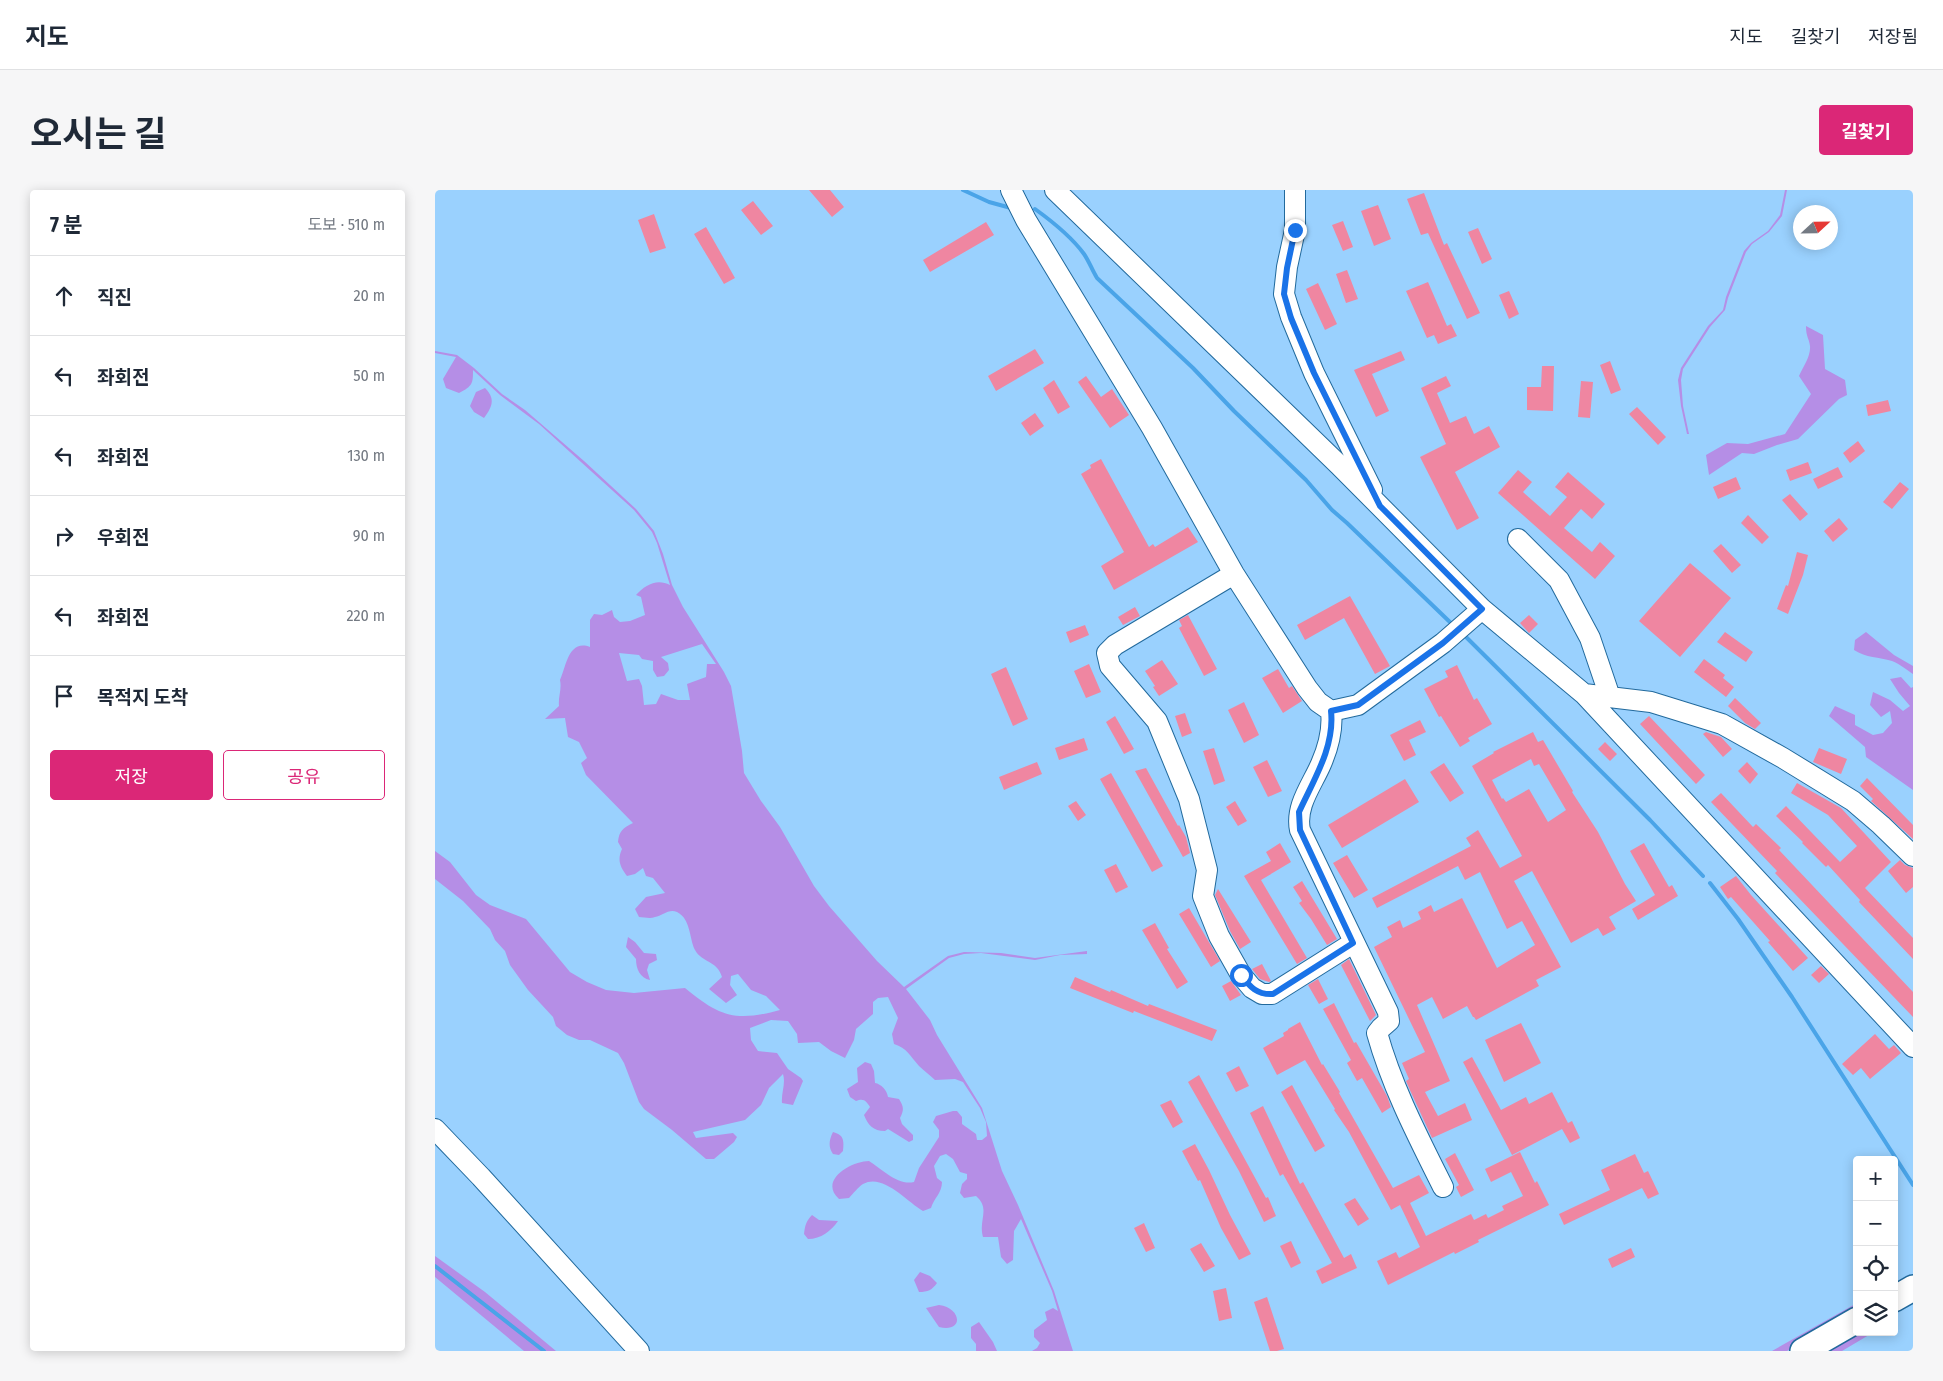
<!DOCTYPE html>
<html lang="ko">
<meta charset="utf-8">
<style>
:root{--surface:#fff;--page:#f6f6f7;--text:#1f2937;--muted:#747a83;--line:#e0e1e3;--accent:#db2777}
body{margin:0;font-family:"Fira Sans Condensed","Noto Sans KR",sans-serif;background:var(--page);color:var(--text)}
.controls{position:absolute;right:15px;bottom:15px;display:grid;overflow:hidden;border-radius:5px;box-shadow:0 2px 12px #0003}
.controls button{width:45px;height:45px;display:grid;place-items:center;padding:0;border:0;border-bottom:1px solid var(--line);background:var(--surface);color:var(--text);font:25px sans-serif}
.compass{position:absolute;left:1358px;top:15px;width:45px;height:45px;border-radius:50%;background:var(--surface);box-shadow:0 2px 12px #0003;rotate:68deg}
.stop{position:absolute;width:15px;height:15px;margin:-11px;border:4px solid #1a73e8;border-radius:50%;background:#fff}
.stop.end{background:#1a73e8;border-color:#fff;box-shadow:0 1px 5px #0008}
.list{margin:0;padding:0;list-style:none}
h2{display:flex;justify-content:space-between;align-items:center;height:65px;margin:0;padding:0 20px;font-size:21px}
h2 small{font-size:16px;font-weight:400;color:var(--muted)}
.list li{display:grid;grid-template-columns:32px 1fr auto;gap:15px;align-items:center;box-sizing:border-box;height:80px;padding:0 20px;border-top:1px solid var(--line)}
.list b{display:block;font-size:19px;white-space:nowrap}
.list em{font-size:16px;font-style:normal;color:var(--muted)}
.actions{display:flex;gap:10px;padding:15px 20px}
.actions a{flex:1;padding:11px 0;border:1px solid var(--accent);border-radius:5px;text-align:center;font-size:18px;color:var(--accent)}
.actions .main{background:var(--accent);color:#fff}
.icon{flex:none;width:28px;height:28px;fill:none;stroke:currentColor;stroke-width:2;stroke-linecap:round;stroke-linejoin:round}
.map{position:relative;flex:none;width:1478px;height:1161px;overflow:hidden;border-radius:5px}
header{display:flex;align-items:center;gap:30px;box-sizing:border-box;height:70px;padding:0 25px;background:var(--surface);border-bottom:1px solid var(--line)}
header strong{font-size:24px}
nav{display:flex;gap:28px;margin-inline-start:auto;font-size:18px}
.intro{display:flex;align-items:center;justify-content:space-between;box-sizing:border-box;height:120px;padding:0 30px}
h1{margin:0;font-size:35px}
.button{padding:12px 22px;border-radius:5px;background:var(--accent);color:#fff;font-size:18px;font-weight:700}
main{display:flex;gap:30px;padding:0 30px}
aside{flex:1;background:var(--surface);border-radius:5px;box-shadow:0 2px 12px #0003}
.map>svg:first-child{display:block}
.green{fill:#b58ee6;fill-rule:evenodd}
.lines{fill:none;stroke-linecap:round;stroke-linejoin:round}
.stream{stroke:#4aa4e8;stroke-width:4}
.building{fill:#ef86a1;fill-rule:evenodd}
.minor-casing{stroke:#226a9d;stroke-width:22}
.major-casing{stroke:#226a9d;stroke-width:28}
.minor{stroke:#fff;stroke-width:20}
.major{stroke:#fff;stroke-width:25}
.route{stroke:#1a73e8;stroke-width:6}
</style>
<header>
<strong>지도</strong>
<nav><a>지도</a><a>길찾기</a><a>저장됨</a></nav>
</header>
<div class="intro"><h1>오시는 길</h1><a class="button">길찾기</a></div>
<main>
<aside>
<h2>7 분<small>도보 · 510 m</small></h2>
<ul class="list">
<li><svg class="icon" aria-label="ahead" viewBox="0 0 24 24"><path d="M12 20V5M6 11l6-6 6 6"/></svg><div><b>직진</b></div><em>20 m</em></li>
<li><svg class="icon" aria-label="left" viewBox="0 0 24 24"><path d="M17 20v-9H6M10 6l-5 5 5 5"/></svg><div><b>좌회전</b></div><em>50 m</em></li>
<li><svg class="icon" aria-label="left" viewBox="0 0 24 24"><path d="M17 20v-9H6M10 6l-5 5 5 5"/></svg><div><b>좌회전</b></div><em>130 m</em></li>
<li><svg class="icon" aria-label="right" viewBox="0 0 24 24"><path d="M7 20v-9h11M14 6l5 5-5 5"/></svg><div><b>우회전</b></div><em>90 m</em></li>
<li><svg class="icon" aria-label="left" viewBox="0 0 24 24"><path d="M17 20v-9H6M10 6l-5 5 5 5"/></svg><div><b>좌회전</b></div><em>220 m</em></li>
<li><svg class="icon" aria-label="arrive" viewBox="0 0 24 24"><path d="M6 21V4h12l-3 4 3 4H6"/></svg><div><b>목적지 도착</b></div></li>
</ul>
<div class="actions"><a class="main">저장</a><a>공유</a></div>
</aside>
<div class="map">
<svg width="1478" height="1161" viewBox="0 0 1478 1161">
<rect width="100%" height="100%" fill="#9ad1fe"/>
<path class="green" d="M1350 0H1352L1347 26 1334 42 1317 54 1311 62 1293 108 1290 120 1275 137 1248 179 1246 190 1248 216 1254 244H1252L1246 216 1243 190 1246 178 1273 136 1288 120 1291 107 1309 61 1316 53 1333 41 1345 25Z
M1371 136 1388 145 1390 179 1410 190 1412 205 1404 209 1363 249 1342 255 1319 264 1307 263 1274 285 1271 265 1292 253 1313 254 1350 244 1376 204 1364 186C1368 177 1376 166 1375 156 1374 148 1371 147 1371 136Z
M0 161 22 165 39 178 67 204 90 220 149 271 201 319 219 341 228 364 237 395 248 417 289 482 296 496 307 561 309 583 326 611 345 637 379 696 394 716 442 771 469 797 513 766 529 762 566 763 600 768 652 761V764L625 765 600 770 546 763 529 764 514 768 471 799 495 830 502 845 547 918 567 981 583 1015 619 1101 638 1161H597L602 1158 605 1153 599 1147V1140L612 1130 610 1122 618 1118 623 1121 617 1101 586 1029 579 1041 578 1070 572 1074 566 1067 563 1047H548C543 1030 556 1019 541 1006L529 1008 525 1003 527 994 532 989V984L525 982 518 969 511 964 505 966 499 976 502 988 507 992C507 1003 499 1008 496 1018L488 1021C471 1011 448 983 428 994 423 997 418 1004 414 1008L404 1009C383 990 417 971 434 971 447 979 463 996 479 992L484 978 504 947V940L498 932 501 926 518 921H522L527 927V934L541 944 542 950H547L552 946 551 932 545 918 528 892 520 889 500 890C495 885 489 881 484 876 475 866 472 858 459 854L457 844 463 828 453 807 443 808 438 812V824L421 839 419 850 410 868 396 861 384 852 363 853 362 844 353 831 336 830 315 838 316 850 323 861 342 863 353 879 366 888 368 891 358 915 347 913C346 903 351 894 348 884L334 898 326 915 310 930 258 942 261 948 298 943 302 947 299 952 279 969H271L237 940 209 919 204 912 189 873 183 863 155 850H144L132 845 121 836 118 827 93 800 75 775 70 761 60 750 55 739 28 711 0 689V661L15 672 41 705 55 715 91 729 135 782 152 792 171 800 199 803 250 798C285 827 301 832 345 820L331 806 316 800 303 784 296 786 295 795 302 805 291 813 274 799 287 787C282 770 267 773 260 760 254 748 256 729 242 722 234 718 227 726 220 727 215 729 209 727 204 727L200 719 211 707 230 703 218 688 211 686 208 678 200 684 192 686C185 677 182 670 187 659L183 652C184 641 188 638 198 633L151 585 146 573 152 568 144 552 133 547 130 528 110 529 124 516C123 507 127 499 125 490 131 478 133 449 155 457V430L159 424 167 425 177 420 179 427 185 432 195 431 210 425 206 407 201 405C210 395 222 388 235 395L222 353 217 342 199 320 104 234 65 205 38 180C38 193 38 196 24 203L11 198 8 189 21 167 0 163ZM267 454 281 474H272L271 487 252 494 255 510H243L226 504 221 514 209 515 207 496 204 489 192 491 184 463 204 465 207 469 218 471V480L222 487 229 486 234 480 233 473 226 467Z
M50 198C61 209 57 217 49 228L39 222 35 216 41 202Z
M1431 442 1459 465 1478 476V484C1472 480 1465 474 1457 471 1444 467 1431 468 1419 460L1420 450Z
M1466 487 1476 498 1478 497V600L1431 567 1430 557 1394 526 1400 516 1420 525V535L1438 545 1448 543 1457 533 1455 521 1446 527 1435 515 1438 502 1455 510 1468 521 1475 516 1464 503 1455 489Z
M193 747 200 752 209 763 221 764 222 770 214 774 212 780 215 790C205 788 201 779 201 769L191 757Z
M430 872 436 874 439 881 440 893C446 894 452 900 453 907L464 909C469 917 469 920 465 928L467 934 478 945V950L474 952 453 939 450 941C438 941 433 935 429 925L435 917C431 911 429 908 421 911L415 907 412 899 423 892 422 878Z
M398 942C409 945 409 950 408 961L404 965 398 964C393 957 394 950 398 942Z
M377 1025 384 1030 403 1031C396 1041 386 1049 373 1049L369 1044C370 1036 371 1031 377 1025Z
M0 1066 50 1102 121 1161H111L0 1075Z
M0 1077 107 1161H89L0 1087Z
M485 1082 495 1086 502 1093C497 1100 493 1102 484 1102L479 1090Z
M1422 1113V1121L1352 1161H1337Z
M504 1115C527 1118 529 1143 504 1137L491 1118Z
M544 1132 558 1152 562 1161H541V1154L536 1148V1137Z
M1422 1142H1439L1407 1161H1388Z"/>
<g class="lines">
<path class="stream" d="M528 0 554 12 576 18
M600 19C618 32 636 46 649 64 654 71 657 80 662 88L758 178 799 221 871 290 897 320 912 333 1018 435
M1029 445 1215 630 1268 686
M1275 693 1303 729 1357 807 1478 995
M0 1076 109 1161"/>
</g>
<path class="building" d="M374 0H395L409 17 397 27Z
M989 3 1009 55 1012 53 1045 123 1032 129 993 43 986 45 972 9Z
M318 11 338 36 326 45 306 20Z
M943 15 956 49 939 56 926 21Z
M219 24 231 58 215 63 203 30Z
M908 31 918 57 908 61 897 35Z
M551 32 559 45 495 82 488 70Z
M271 37 300 88 289 94 259 44Z
M1043 38 1057 69 1047 74 1033 42Z
M912 80 923 109 911 113 901 84Z
M993 92 1012 136 1016 134 1022 146 1003 154 999 145 992 148 971 101Z
M883 93 902 134 890 140 871 99Z
M1074 101 1084 124 1074 129 1064 105Z
M600 159 609 173 561 201 553 186Z
M966 161 970 170 937 184 954 221 941 227 919 180Z
M1175 171 1186 200 1176 204 1165 175Z
M1107 176H1119L1118 221 1092 220V197H1106Z
M651 186 666 207 677 199 694 225 675 238 643 192Z
M1011 186 1016 196 1002 203 1015 233 1031 226 1039 244 1054 236 1065 257 1020 282 1044 328 1022 340 985 267 1011 254 986 198Z
M619 190 635 217 623 224 608 198Z
M1146 191 1158 192 1155 228 1143 227Z
M1453 210 1456 221 1433 226 1431 215Z
M1202 217 1231 247 1223 255 1194 224Z
M600 223 609 236 595 246 586 233Z
M1423 251 1430 261 1415 273 1408 263Z
M666 269 714 357 718 354 720 357 753 337 763 352 679 400 666 376 689 362 646 284 656 278 655 275Z
M1373 272 1377 283 1355 291 1351 280Z
M1403 277 1408 287 1383 299 1378 289Z
M1083 280 1097 292 1088 302 1115 326 1132 307 1120 297 1133 282 1170 314 1157 329 1146 319 1129 338 1157 362 1165 352 1180 366 1160 389 1063 303Z
M1301 287 1306 299 1283 309 1278 297Z
M1465 292 1474 299 1457 319 1448 312Z
M1355 304 1373 324 1365 331 1347 310Z
M1313 325 1334 347 1327 354 1306 333Z
M1404 328 1413 339 1398 352 1389 341Z
M1286 354 1306 375 1297 383 1278 361Z
M1362 362 1373 365 1368 385 1353 424 1342 419 1351 395 1353 396Z
M1255 373 1296 408 1245 467 1204 431Z
M915 406 955 476 940 484 909 428 870 450 862 435Z
M700 417 705 426 688 435 683 427Z
M753 425 782 479 769 486 744 438 747 436 744 430Z
M1094 425 1103 434 1094 443 1085 433Z
M650 435 654 445 635 453 631 442Z
M1290 442 1318 462 1311 472 1282 452Z
M1269 469 1290 485 1288 488 1299 497 1291 507 1259 482Z
M727 470 743 494 724 506 718 497 720 496 710 481Z
M654 474 666 502 651 508 639 481Z
M1022 475 1039 510 1042 508 1057 534 1033 548 1035 551 1025 557 1006 526 1004 527 989 499 1013 487 1010 481Z
M571 477 593 529 578 536 556 484Z
M843 479 854 498 857 496 867 511 848 523 827 488Z
M1300 508 1326 533 1320 539 1310 533 1293 516Z
M809 512 824 545 809 553 793 520Z
M750 523 757 543 747 547 740 526Z
M680 526 699 559 689 564 671 532Z
M1214 526 1270 585 1261 594 1205 534Z
M985 530 991 542 974 550 981 565 969 571 955 545Z
M1098 542 1103 552 1108 550 1138 601 1137 602 1163 642 1190 694 1201 711 1174 727 1181 739 1168 746 1163 738 1136 753 1097 681 1079 691 1126 777 1101 790 1104 796 1041 830 1039 827H1038L1032 816 1008 829 997 807 982 815 1015 891 990 902 1003 926 1030 913 1037 930 997 948 974 898 971 891 974 889 967 873 990 862 939 757 957 747 952 737 965 730 968 738 986 729 983 722 996 715 999 722 1027 708 1062 778 1100 755 1087 731 1072 739 1045 682 1030 690 1023 676 942 718 937 708 1036 656 1031 648 1043 640 1065 678 1087 666 1037 576 1059 563 1058 562ZM1096 569 1099 576 1104 574 1131 620 1113 632 1094 599 1071 612 1068 608 1067 609 1057 590Z
M1271 542 1286 547 1297 559 1288 567 1268 544Z
M649 548 653 560 624 570 620 558Z
M1170 552 1182 564 1175 571 1163 559Z
M779 558 790 591 779 595 768 561Z
M1384 558 1412 569 1406 584 1378 572Z
M832 570 847 601 833 607 818 577Z
M602 572 607 584 569 600 564 587Z
M1312 572 1323 584 1315 594 1303 581Z
M1009 573 1029 603 1015 612 995 582Z
M711 578 743 636 744 635 751 647 755 663 748 667 700 581Z
M676 583 728 676 717 682 665 589Z
M1432 588 1478 635V649L1436 611 1438 609 1425 596Z
M970 589 984 612 907 658 893 635Z
M1362 593 1406 618 1456 672 1430 698 1478 748V769L1424 712 1425 710 1393 675 1391 677 1367 653 1368 652 1341 626 1351 616 1405 672 1422 656 1393 625 1356 603Z
M1286 603 1318 637 1321 634 1346 658 1344 660 1478 802V827L1340 683 1342 681 1276 612Z
M641 611 651 625 643 631 633 616Z
M800 611 812 631 803 636 791 617Z
M845 653 856 672 826 690 872 768 862 774 809 686 836 671 831 662Z
M1209 653 1234 697 1237 695 1243 706 1203 730 1197 719 1220 705 1195 661Z
M912 665 933 700 919 708 898 673Z
M1465 670 1470 675 1478 678V697L1471 703 1453 681Z
M681 674 693 697 681 703 669 680Z
M1301 686 1316 705 1373 768 1358 781 1333 752 1335 751 1296 707 1293 709 1285 697Z
M867 691 902 749 892 755 876 729 864 713 867 711 858 697Z
M783 699 816 752 805 759 795 741 780 705Z
M754 718 785 771 776 777 744 724Z
M720 733 734 758 732 759 753 792 742 799 707 740Z
M914 769 941 825 935 831 906 775Z
M827 774 836 791 834 792 825 789 817 779Z
M1386 776 1394 784 1384 793 1376 785Z
M640 787 675 802 676 800 713 816 714 814 782 840 777 851 699 821 698 823 635 798Z
M883 789 893 809 884 814 873 795Z
M796 791 806 805 795 811 787 796Z
M899 813 919 853 921 852 952 906 956 917 947 923 927 888 922 891 912 873 916 870 888 819Z
M865 832 887 875 888 874 905 902 904 903 958 998 984 985 994 1003 975 1013 991 1046 1036 1024 1039 1030 1051 1024 1053 1028 1069 1020 1067 1016 1088 1006 1076 982 1056 992 1050 979 1085 962 1100 993 1102 991 1114 1015 1043 1050 1044 1052 1020 1064 1019 1062 953 1095 942 1071 961 1062 964 1068 985 1057 965 1015 956 1020 914 942 899 920 900 919 870 870 842 885 828 858 849 846 848 843 853 840V839Z
M1086 833 1106 873 1069 892 1050 850Z
M1440 844 1454 859 1459 855 1466 863 1435 889 1426 878 1418 885 1407 874Z
M1037 867 1066 920 1091 907 1094 914 1117 902 1133 933 1137 931 1145 948 1135 953 1127 939 1077 965 1028 872Z
M804 876 814 896 801 902 791 883Z
M764 885 831 1008 833 1007 841 1026 829 1032 804 981 753 892Z
M857 895 890 956 880 962 846 902Z
M736 910 748 932 738 938 725 915Z
M828 916 865 994 868 992 909 1068 916 1064 922 1078 887 1094 881 1081 897 1073 848 984 845 986 815 923Z
M760 954 774 980 795 1025 816 1064 804 1070 786 1038 765 990 763 991 747 961Z
M1020 963 1039 1000 1026 1007 1021 997 1024 995 1010 969Z
M1200 964 1209 983 1213 981 1224 1004 1213 1009 1207 998 1129 1035 1124 1024 1175 1000 1166 980Z
M920 1008 934 1029 923 1036 909 1014Z
M709 1033 720 1058 711 1062 699 1038Z
M856 1051 866 1073 856 1078 845 1056Z
M766 1053 780 1076 769 1082 755 1059Z
M1196 1058 1200 1067 1177 1078 1173 1069Z
M791 1098 797 1128 784 1131 778 1101Z
M832 1107 849 1159 842 1161H835L819 1112Z"/>
<g class="lines">
<defs>
<path id="minor" d="M576 0 591 30 717 238 799 384 872 498 883 512 896 521 923 515 1008 453 1047 419
M620 0 904 275 1047 419 1149 504 1478 857
M860 0V40L852 77 849 104 856 127 879 183 937 300
M1083 349 1124 390 1155 448 1175 507
M799 384 680 455 672 463 675 476 722 531 754 609 772 680 768 706 784 746 806 785 817 798 827 804H837L918 753
M1149 504 1216 512 1287 534 1348 568 1418 611 1446 635 1478 666
M896 521C898 538 893 558 886 574 877 595 860 616 865 640L953 822 954 831 946 838 942 843C957 897 983 947 1008 997
M0 939 46 987 204 1161"/>
<path id="major" d="M1459 1109 1478 1098
M1368 1161 1422 1130"/>
</defs>
<use href="#minor" class="minor-casing"/>
<use href="#major" class="major-casing"/>
<use href="#minor" class="minor"/>
<use href="#major" class="major"/>
</g>
<g class="lines">
<path class="route" d="M806 785C815 797 822 805 838 804L918 753 865 640 864 622C878 591 900 557 896 521L923 515 1008 453 1047 419 945 316 879 183 856 128 849 104 852 78 860 40"/>
</g>
</svg>
<div class="controls">
<button>+</button>
<button>−</button>
<button><svg class="icon" aria-label="locate" viewBox="0 0 24 24"><circle cx="12" cy="12" r="6"/><path d="M12 2v4M12 18v4M2 12h4M18 12h4"/></svg></button>
<button><svg class="icon" aria-label="layers" viewBox="0 0 24 24"><path d="M12 4l9 5-9 5-9-5zM3 14l9 5 9-5"/></svg></button>
</div>
<svg class="compass" viewBox="-18 -18 36 36"><path d="M0-13l5 13h-10z" fill="#e53935"/><path d="M0 13l5-13h-10z" fill="#747a83"/></svg>
<div class="stop" style="left:806px;top:785px"></div>
<div class="stop end" style="left:860px;top:40px"></div>
</div>
</main>
